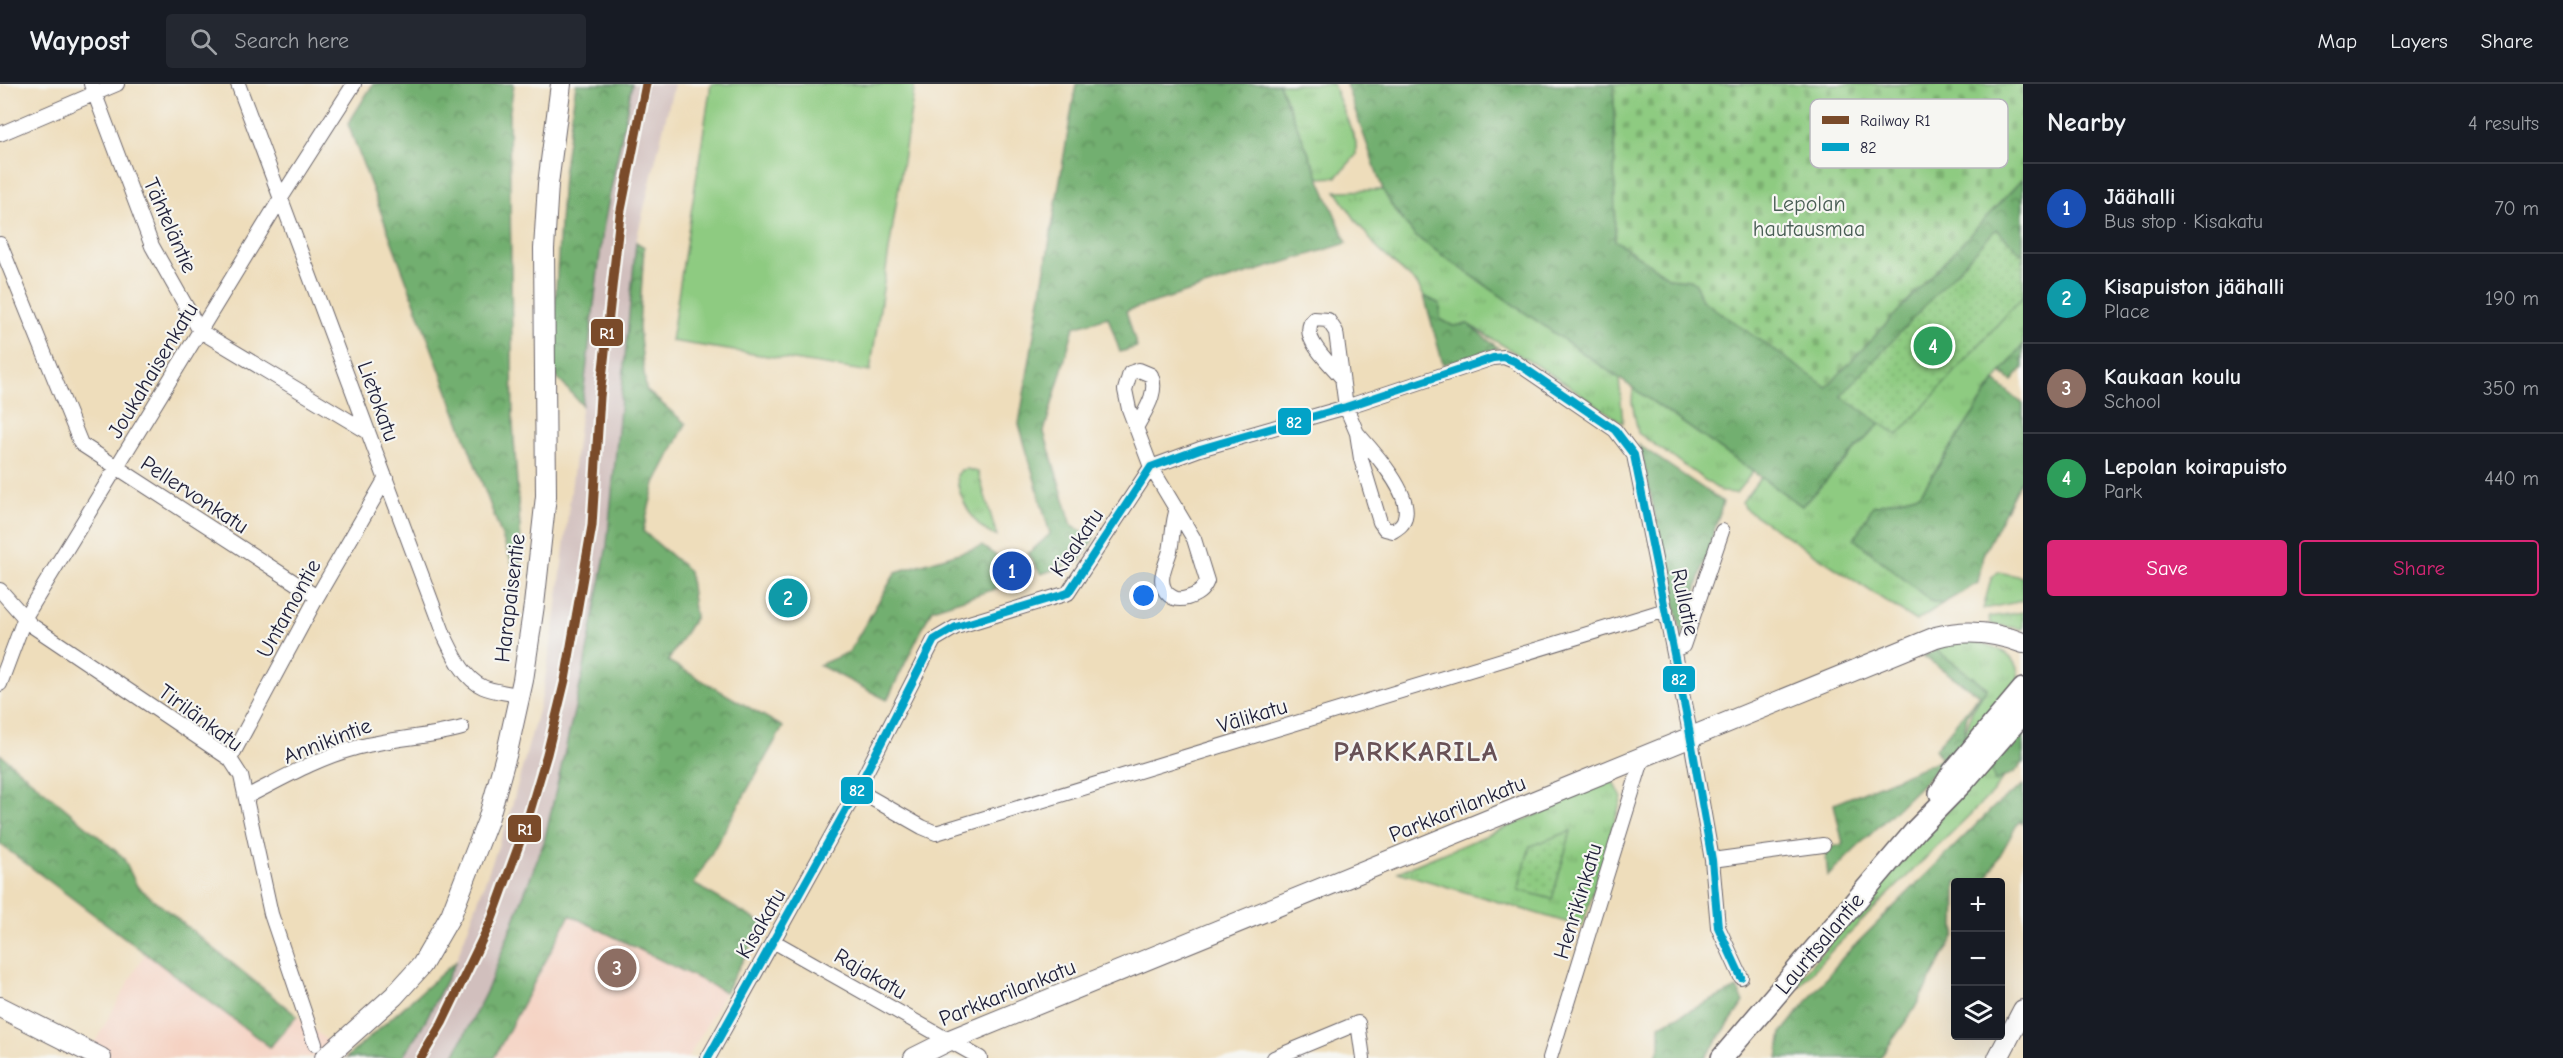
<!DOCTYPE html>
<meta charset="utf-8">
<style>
:root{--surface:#171b24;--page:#242831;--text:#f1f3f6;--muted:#9ea1a6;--line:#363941;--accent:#db2777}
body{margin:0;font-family:"Comic Neue",sans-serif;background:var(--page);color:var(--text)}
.controls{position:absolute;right:18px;bottom:18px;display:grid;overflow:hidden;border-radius:6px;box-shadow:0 6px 24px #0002}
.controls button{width:54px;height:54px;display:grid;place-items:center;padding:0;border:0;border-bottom:2px solid var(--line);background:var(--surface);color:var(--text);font:30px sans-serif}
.you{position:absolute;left:1144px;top:512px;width:21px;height:21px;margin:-15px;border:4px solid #fff;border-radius:50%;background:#1a73e8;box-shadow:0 0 0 9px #1a73e833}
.badge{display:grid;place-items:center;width:39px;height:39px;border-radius:50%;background:var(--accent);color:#fff;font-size:20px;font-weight:700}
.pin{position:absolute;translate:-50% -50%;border:3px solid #fff;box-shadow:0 2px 6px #0006}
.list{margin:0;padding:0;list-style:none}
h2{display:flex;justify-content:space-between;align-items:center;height:78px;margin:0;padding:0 24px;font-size:26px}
h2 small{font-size:20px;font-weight:400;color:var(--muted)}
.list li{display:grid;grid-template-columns:39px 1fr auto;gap:18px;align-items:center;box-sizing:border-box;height:90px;padding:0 24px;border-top:2px solid var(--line)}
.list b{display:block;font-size:22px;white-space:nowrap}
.list p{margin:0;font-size:20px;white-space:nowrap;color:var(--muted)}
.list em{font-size:20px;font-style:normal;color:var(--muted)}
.actions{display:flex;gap:12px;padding:18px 24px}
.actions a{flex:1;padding:14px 0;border:2px solid var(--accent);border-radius:6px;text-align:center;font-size:21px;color:var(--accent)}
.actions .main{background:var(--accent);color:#fff}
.icon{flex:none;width:33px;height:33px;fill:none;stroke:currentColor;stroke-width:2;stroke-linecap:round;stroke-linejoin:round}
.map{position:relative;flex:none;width:2023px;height:974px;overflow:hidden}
header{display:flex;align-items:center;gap:36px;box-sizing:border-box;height:84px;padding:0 30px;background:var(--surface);border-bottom:2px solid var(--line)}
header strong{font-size:28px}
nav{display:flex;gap:33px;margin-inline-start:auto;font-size:21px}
.search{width:420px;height:54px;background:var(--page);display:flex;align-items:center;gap:15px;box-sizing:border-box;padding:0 21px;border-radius:6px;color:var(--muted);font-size:22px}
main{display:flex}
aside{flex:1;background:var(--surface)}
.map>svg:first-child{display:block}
.built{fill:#f5d2c2}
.railway{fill:#d1bfbd}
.grass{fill:url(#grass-tufts);stroke:#58765e;stroke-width:1.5}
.forest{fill:url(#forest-crowns);stroke:#4a6855;stroke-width:1.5}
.cemetery{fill:url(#cemetery-stones);stroke:#58765e;stroke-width:1.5}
.park{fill:url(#park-dots);stroke:#58765e;stroke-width:1.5}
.pitch{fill:#8ecb81;stroke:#58765e;stroke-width:1.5}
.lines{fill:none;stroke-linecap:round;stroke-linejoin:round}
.street-casing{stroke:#696368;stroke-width:16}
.secondary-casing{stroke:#696368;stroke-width:22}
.primary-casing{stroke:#696368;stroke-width:24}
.street{stroke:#fff;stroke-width:14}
.secondary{stroke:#fff;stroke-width:20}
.primary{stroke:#fff;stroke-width:21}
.bus-1-casing{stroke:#f6f6f2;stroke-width:12}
.bus-1{stroke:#02a2c7;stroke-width:8}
.rail-1-casing{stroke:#f6f6f2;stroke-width:14}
.rail-1{stroke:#7a4b2a;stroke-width:9}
.labels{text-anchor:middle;stroke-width:4.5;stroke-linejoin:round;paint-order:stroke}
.park-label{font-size:22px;fill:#485d54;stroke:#f6f6f2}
.street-label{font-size:22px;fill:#22223b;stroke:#f6f6f2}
.district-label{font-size:28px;font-weight:bold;letter-spacing:1.5px;fill:#685156;stroke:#f6f6f2}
.key{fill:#f6f6f2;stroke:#b6b6bb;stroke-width:1.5}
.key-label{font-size:16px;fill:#22223b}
.line-badge{stroke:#f6f6f2;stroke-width:2}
.badge-label{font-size:16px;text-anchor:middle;font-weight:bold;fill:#fff}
</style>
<header>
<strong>Waypost</strong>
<div class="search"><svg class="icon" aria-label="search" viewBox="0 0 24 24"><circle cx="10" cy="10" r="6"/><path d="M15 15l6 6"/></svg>Search here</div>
<nav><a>Map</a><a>Layers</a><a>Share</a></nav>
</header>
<main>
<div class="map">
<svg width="2023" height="974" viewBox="0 0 2023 974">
<defs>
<pattern id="grass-tufts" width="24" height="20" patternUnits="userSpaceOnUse" patternTransform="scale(1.5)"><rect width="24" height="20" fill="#8ecb81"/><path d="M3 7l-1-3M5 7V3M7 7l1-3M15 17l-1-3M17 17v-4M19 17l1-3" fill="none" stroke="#7aae70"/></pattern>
<pattern id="forest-crowns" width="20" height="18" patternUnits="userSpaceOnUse" patternTransform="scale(1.5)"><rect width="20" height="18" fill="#72af6f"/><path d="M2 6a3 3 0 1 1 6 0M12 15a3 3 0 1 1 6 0" fill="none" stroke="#5d8e5c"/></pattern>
<pattern id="cemetery-stones" width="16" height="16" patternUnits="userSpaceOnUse" patternTransform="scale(1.5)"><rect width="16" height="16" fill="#8ecb81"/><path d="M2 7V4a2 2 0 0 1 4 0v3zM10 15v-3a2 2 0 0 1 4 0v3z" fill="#7aae70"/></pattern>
<pattern id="park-dots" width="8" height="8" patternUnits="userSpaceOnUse" patternTransform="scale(1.5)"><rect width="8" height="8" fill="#8ecb81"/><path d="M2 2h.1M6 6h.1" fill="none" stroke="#7aae70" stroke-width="1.8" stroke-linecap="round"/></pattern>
</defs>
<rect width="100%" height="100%" fill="#f6f6f2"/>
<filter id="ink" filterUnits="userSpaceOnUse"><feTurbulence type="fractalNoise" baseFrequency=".0167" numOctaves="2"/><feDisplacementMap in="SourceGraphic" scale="12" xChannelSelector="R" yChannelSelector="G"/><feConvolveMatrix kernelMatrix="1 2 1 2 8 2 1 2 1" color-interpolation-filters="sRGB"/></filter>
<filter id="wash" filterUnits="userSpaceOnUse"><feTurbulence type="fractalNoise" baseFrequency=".008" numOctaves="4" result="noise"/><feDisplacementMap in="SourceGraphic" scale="24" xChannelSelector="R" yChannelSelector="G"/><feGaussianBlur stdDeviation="1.35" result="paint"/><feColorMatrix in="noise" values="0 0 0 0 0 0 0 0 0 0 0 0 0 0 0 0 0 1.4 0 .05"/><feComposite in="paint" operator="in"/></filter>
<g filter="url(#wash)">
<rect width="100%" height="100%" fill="#edb"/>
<path class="built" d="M544 758 750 864 688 974H453L488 904Z
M145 869 270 963 297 932 347 973 86 974Z"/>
<path class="railway" d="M632 0H674L636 158 607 461 584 584 544 758 488 904 453 974H402L422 943 456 877 509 732 542 612 555 537 603 145Z"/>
<path class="grass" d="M1279 0H1333L1356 58V71L1337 93 1319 94Z
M1383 106 1392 122 1415 152 1619 294 1623 339 1565 299 1468 240 1453 242 1440 235 1439 220 1424 212 1417 200 1379 166 1359 141 1336 107Z
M2023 188V261L1995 297 1920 410 1873 422 1930 517 1942 520 1916 537 1744 424 1742 418 1761 393 1802 422Z
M1633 304 1753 388 1736 409 1722 408 1638 349 1632 318Z
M967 385 978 388 997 452C976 447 957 412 957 391L961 386Z
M1998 488 2023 493V517L1983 525 1991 495Z
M2023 528V545L1990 540 1989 533Z
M1967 556C1989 560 2023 568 2018 600L1963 660 1971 629 1987 604 1936 566 1950 558Z
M1989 679 1995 697 2004 693 1994 707 1835 863 1799 902 1797 897Z
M1612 694 1622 714 1582 843 1398 788 1548 726 1557 716Z"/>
<path class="forest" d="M373 0H514L509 32 513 339 521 459 519 498 348 40Z
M576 0H632L603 145 582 321 551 287 563 91Z
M1076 0H1279L1347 159 1126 227 1137 263 1120 268 1108 233 1074 243 1044 348 1072 442 1094 454 1080 477 1041 490 1028 470 1050 450 1019 340Z
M1346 0H1614L1615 156 1670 194 1691 196 1696 200 1702 216 1989 131 2023 94V188L1802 422 1415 152 1392 122 1383 106Z
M636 158 644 163 639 244 646 306 686 340 655 399 643 447 689 487 695 533 668 577 783 643 694 800 763 840 725 908 570 831 494 974H453L488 904 544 758 584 584 607 461Z
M1424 212 1440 220V235L1453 242 1468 240 1498 264 1443 280Z
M2023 261V284L2012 297 2001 289Z
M1995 297 2023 320V392L1983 471 1978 499 1942 520 1931 517 1854 455 1873 422 1920 410Z
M1639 361 1723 418 1682 552 1643 377Z
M982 462 998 473 1011 500 932 525 887 616 819 581 849 568 896 488Z
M1936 566 1987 604 1967 630 1963 660 1828 792 1825 765 1843 760 1834 720 1942 675 1935 665 1979 611 1923 572Z
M2023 639V679L2015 688 1995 698 1989 679Z
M0 670 123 773 137 802 297 932 270 963 0 760Z
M2023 701V740L2019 737 1985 798H1956L1955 851 1913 927 1880 974H1778L1782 948 1844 872 1996 721Z
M456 877 422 943 402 974H346Z
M1737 904 1744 918 1705 974H1655L1660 964V941Z"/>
<path class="cemetery" d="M1614 0H2023V94L1827 303 1702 216 1696 200 1691 196 1670 194 1615 156Z"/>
<path class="park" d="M1996 145 2023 171V212L1898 351 1841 312Z
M1571 747 1552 815 1518 806 1530 762Z"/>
<path class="pitch" d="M711 0H915L870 288 671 257Z"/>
</g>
<g filter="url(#ink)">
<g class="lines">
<defs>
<path id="street" d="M91 0 152 162 200 247 368 348
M238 0 444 551C453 569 463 594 483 603 494 608 508 608 520 612
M0 50 117 0
M0 160 81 360 317 513
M1342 294C1331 280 1297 252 1314 235L1328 236 1336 248 1346 323 1357 349 1361 375 1380 438 1385 445 1393 447C1399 443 1404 440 1405 433 1412 409 1372 366 1357 349
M1136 344C1144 328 1159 309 1151 291L1139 286 1130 289 1125 306 1129 325 1151 383 1194 455 1207 497C1203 507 1197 511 1187 514 1180 516 1175 516 1169 511 1155 499 1166 481 1170 467 1173 453 1172 439 1177 425
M0 506 31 541 230 675 241 692 271 830 315 960
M1674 566 1683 562 1722 447
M0 600 25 533 281 114 354 0
M230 675 317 513 386 394
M857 706 922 743 936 749 1666 526
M246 713C280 696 315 675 352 665 388 654 426 654 462 644
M1712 776 1823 761
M773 857 980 974
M708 974 857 706 934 556 956 543 1068 509 1151 383 1200 365 1346 323 1493 274 1504 273 1514 277 1615 346 1634 371 1688 639 1712 776 1718 843 1741 893
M1274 974 1358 939 1363 974
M1550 974 1643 673"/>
<path id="secondary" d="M0 923 101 974
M325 974 394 912 422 881 451 831 488 736 507 668 523 596 534 521 546 412 544 165 548 100 561 0
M914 974 950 956 1936 553C1966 545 1994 548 2023 559
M1998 974 2023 926"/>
<path id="primary" d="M1940 709 1953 688 2023 605
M1722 974 1917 745 1965 696 2023 629"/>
</defs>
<use href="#street" class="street-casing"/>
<use href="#secondary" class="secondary-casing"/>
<use href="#primary" class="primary-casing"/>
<use href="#street" class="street"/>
<use href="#secondary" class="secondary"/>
<use href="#primary" class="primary"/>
<defs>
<path id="bus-1" d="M708 974 857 706 934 556 956 543 1068 509 1151 383 1200 365 1346 323 1493 274 1504 273 1514 277 1615 346 1634 371 1688 639 1712 776 1718 843 1741 893"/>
</defs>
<use href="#bus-1" class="bus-1-casing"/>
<use href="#bus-1" class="bus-1"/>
<defs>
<path id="rail-1" d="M421 974 442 939 492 835 525 744 547 670 565 596 592 442 600 313 620 131 646 0"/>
</defs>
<use href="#rail-1" class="rail-1-casing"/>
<use href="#rail-1" class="rail-1"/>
</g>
</g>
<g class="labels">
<g class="park-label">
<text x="1809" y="127">Lepolan<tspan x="1809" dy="25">hautausmaa</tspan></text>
</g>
<g class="street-label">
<text transform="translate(171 141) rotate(66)" y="8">Tähteläntie</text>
<text transform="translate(152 286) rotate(-59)" y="8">Joukahaisenkatu</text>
<text transform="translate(379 317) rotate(70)" y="8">Lietokatu</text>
<text transform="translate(195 410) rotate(33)" y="8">Pellervonkatu</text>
<text transform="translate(1076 458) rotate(-56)" y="8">Kisakatu</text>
<text transform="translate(509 514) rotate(-83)" y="8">Harapaisentie</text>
<text transform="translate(1686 518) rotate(78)" y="8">Rullatie</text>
<text transform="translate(288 524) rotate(-61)" y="8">Untamontie</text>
<text transform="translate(1252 631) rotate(-17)" y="8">Välikatu</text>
<text transform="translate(201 633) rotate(36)" y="8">Tirilänkatu</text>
<text transform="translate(327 656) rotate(-21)" y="8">Annikintie</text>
<text transform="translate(1457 724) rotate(-22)" y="8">Parkkarilankatu</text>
<text transform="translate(1577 817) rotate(-73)" y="8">Henrikinkatu</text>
<text transform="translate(760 839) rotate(-60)" y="8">Kisakatu</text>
<text transform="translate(1819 859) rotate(-50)" y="8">Lauritsalantie</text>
<text transform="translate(871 889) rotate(30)" y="8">Rajakatu</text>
<text transform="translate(1007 908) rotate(-22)" y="8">Parkkarilankatu</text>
</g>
<g class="district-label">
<text x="1416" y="677">PARKKARILA</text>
</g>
</g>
<rect x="1810" y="15" width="198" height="69" rx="9" class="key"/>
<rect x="1822" y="32" width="27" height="8" fill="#7a4b2a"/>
<rect x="1822" y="59" width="27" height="8" fill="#02a2c7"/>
<g class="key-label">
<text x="1860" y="42">Railway R1</text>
<text x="1860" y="69">82</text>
</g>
<g class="line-badge">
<rect x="590" y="234" width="34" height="29" rx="6" fill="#7a4b2a"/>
<rect x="1277" y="323" width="35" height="29" rx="6" fill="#02a2c7"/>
<rect x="1662" y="581" width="34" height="28" rx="6" fill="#02a2c7"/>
<rect x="840" y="692" width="34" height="29" rx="6" fill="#02a2c7"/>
<rect x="507" y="730" width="35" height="29" rx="6" fill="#7a4b2a"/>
</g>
<g class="badge-label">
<text x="607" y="255">R1</text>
<text x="1294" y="344">82</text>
<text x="1679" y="601">82</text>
<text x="857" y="712">82</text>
<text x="525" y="751">R1</text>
</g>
</svg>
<div class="controls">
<button>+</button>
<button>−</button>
<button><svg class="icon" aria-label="layers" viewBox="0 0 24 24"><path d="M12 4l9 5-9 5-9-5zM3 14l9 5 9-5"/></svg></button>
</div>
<div class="you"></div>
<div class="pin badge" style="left:1012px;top:487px;background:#1a4fb4">1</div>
<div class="pin badge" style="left:788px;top:514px;background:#0f9aa8">2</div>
<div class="pin badge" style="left:617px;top:884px;background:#8d6e63">3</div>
<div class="pin badge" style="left:1933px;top:262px;background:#2e9e5b">4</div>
</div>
<aside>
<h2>Nearby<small>4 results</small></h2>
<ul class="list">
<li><span class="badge" style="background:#1a4fb4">1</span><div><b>Jäähalli</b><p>Bus stop · Kisakatu</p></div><em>70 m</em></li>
<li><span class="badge" style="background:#0f9aa8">2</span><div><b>Kisapuiston jäähalli</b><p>Place</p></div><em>190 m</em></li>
<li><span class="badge" style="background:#8d6e63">3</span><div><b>Kaukaan koulu</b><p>School</p></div><em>350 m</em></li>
<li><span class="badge" style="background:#2e9e5b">4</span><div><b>Lepolan koirapuisto</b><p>Park</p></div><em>440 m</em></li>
</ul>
<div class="actions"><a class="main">Save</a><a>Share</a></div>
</aside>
</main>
